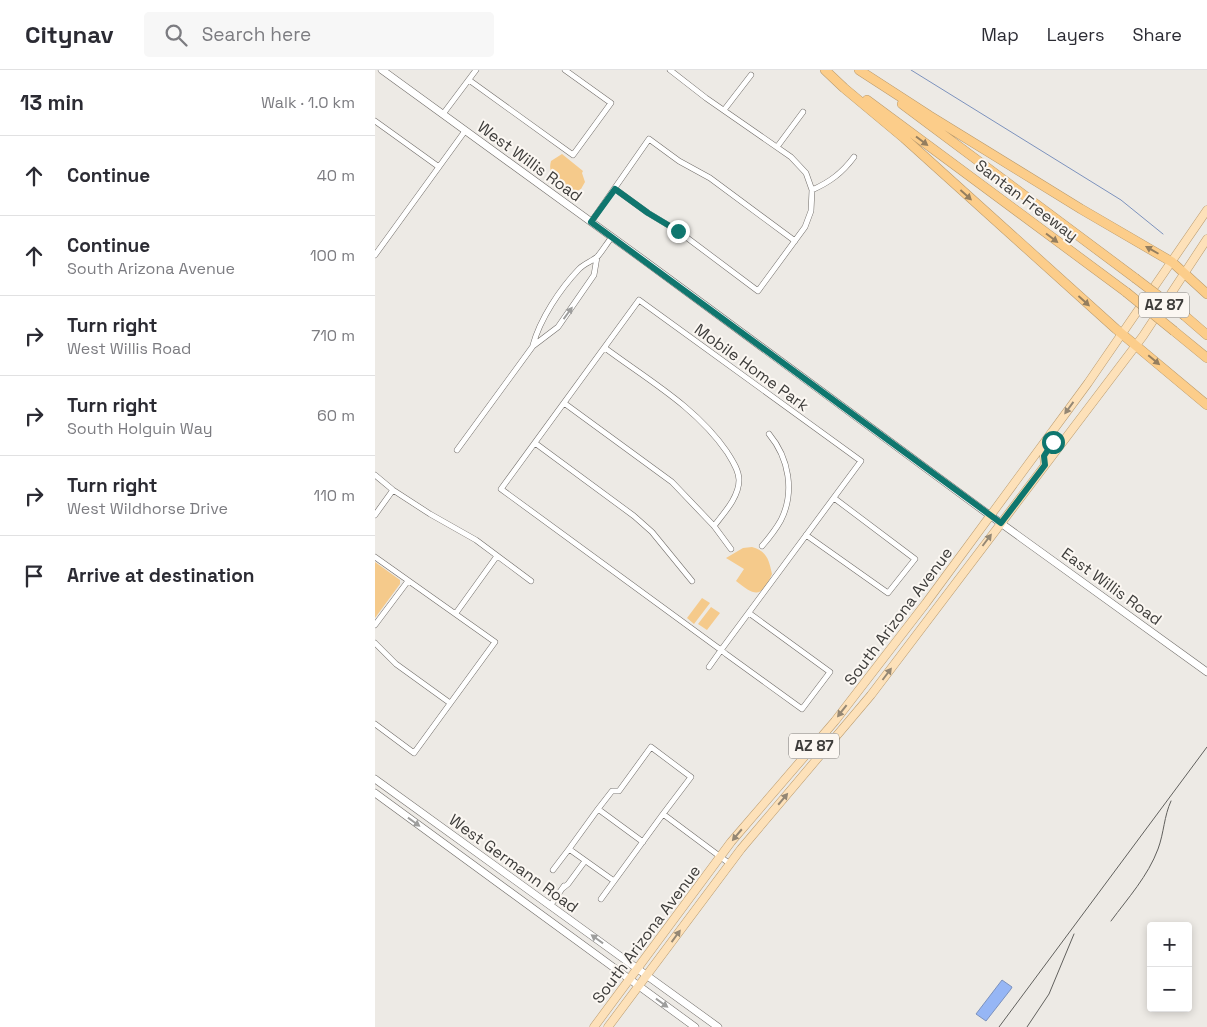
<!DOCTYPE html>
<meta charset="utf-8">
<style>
:root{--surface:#fff;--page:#f7f7f7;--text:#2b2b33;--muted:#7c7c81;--line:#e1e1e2}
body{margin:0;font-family:"Space Grotesk",sans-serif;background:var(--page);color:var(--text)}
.controls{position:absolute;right:15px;bottom:15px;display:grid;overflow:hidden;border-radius:5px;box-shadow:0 2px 8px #0003}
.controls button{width:45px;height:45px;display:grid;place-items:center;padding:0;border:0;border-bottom:1px solid var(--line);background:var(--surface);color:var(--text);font:25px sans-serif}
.stop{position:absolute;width:15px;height:15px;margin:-11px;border:4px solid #0f766e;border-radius:50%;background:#fff}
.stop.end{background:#0f766e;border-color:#fff;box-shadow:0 1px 5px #0008}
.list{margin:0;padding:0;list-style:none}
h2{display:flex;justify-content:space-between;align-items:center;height:65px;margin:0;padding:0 20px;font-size:21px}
h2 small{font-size:16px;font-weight:400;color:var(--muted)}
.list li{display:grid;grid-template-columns:32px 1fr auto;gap:15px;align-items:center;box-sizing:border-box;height:80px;padding:0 20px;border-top:1px solid var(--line)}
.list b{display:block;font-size:19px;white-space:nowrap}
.list p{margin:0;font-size:16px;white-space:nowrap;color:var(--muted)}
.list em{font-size:16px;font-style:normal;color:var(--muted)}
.icon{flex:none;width:28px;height:28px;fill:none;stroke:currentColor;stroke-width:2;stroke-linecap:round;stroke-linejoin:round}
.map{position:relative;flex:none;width:832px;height:957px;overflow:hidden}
header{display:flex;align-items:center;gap:30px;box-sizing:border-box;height:70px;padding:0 25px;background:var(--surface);border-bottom:1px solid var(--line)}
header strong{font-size:24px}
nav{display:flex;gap:28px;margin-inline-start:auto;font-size:18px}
.search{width:350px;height:45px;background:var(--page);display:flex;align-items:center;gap:12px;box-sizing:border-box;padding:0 18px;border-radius:5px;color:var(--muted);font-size:19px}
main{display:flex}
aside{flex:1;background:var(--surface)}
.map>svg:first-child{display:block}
.green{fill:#f5ca8b}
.water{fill:#96b6f5;stroke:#7c92bd}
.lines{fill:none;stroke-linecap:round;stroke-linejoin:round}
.stream{stroke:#7c92bd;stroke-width:1}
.street-casing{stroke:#716d69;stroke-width:6}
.secondary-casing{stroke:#716d69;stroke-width:8}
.primary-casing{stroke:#ba9b6e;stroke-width:9}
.highway-casing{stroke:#ba9b6e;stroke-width:10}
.street{stroke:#fff;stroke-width:5}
.secondary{stroke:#fff;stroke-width:7}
.primary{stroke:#fde1b9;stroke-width:8}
.highway{stroke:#fccd8a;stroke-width:9}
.rail{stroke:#61605d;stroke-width:1}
.highway-bridge-casing{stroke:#ba9b6e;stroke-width:10;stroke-linecap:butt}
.highway-bridge{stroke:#fccd8a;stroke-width:9}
.oneway{fill:#947e5f}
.oneway2{fill:#9e9e9d}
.oneway3{fill:#948774}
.route{stroke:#0f766e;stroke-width:6}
.labels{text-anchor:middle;stroke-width:4;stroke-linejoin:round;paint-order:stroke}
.shield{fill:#fbf7f2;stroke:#777572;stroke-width:1}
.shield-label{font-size:15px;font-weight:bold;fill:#3e3d3b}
.street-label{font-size:16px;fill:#3e3d3b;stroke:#fbf7f2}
</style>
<header>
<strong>Citynav</strong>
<div class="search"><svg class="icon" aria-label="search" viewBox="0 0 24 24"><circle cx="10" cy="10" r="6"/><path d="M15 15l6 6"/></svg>Search here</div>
<nav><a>Map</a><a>Layers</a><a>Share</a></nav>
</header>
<main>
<aside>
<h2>13 min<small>Walk · 1.0 km</small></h2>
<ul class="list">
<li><svg class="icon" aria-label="ahead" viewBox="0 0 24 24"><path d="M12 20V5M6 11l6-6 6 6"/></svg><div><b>Continue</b></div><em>40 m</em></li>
<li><svg class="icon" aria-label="ahead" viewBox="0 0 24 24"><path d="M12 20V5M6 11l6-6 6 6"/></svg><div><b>Continue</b><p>South Arizona Avenue</p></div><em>100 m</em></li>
<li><svg class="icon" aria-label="right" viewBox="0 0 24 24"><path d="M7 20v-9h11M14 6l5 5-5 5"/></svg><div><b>Turn right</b><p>West Willis Road</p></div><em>710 m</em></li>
<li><svg class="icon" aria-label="right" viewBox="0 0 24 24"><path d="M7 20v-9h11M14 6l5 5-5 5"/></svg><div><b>Turn right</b><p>South Holguin Way</p></div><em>60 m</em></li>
<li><svg class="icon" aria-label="right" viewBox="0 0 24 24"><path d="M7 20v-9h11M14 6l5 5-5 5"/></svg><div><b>Turn right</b><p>West Wildhorse Drive</p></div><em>110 m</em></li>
<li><svg class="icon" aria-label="arrive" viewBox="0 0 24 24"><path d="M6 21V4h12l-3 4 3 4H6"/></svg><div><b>Arrive at destination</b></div></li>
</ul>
</aside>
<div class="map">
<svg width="832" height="957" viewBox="0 0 832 957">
<rect width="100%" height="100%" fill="#edeae5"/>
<path class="green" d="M187 84 208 101 207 103 210 112 206 119 202 121C189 115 171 108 176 91Z
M377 477C392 481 394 490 397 504 386 529 380 526 361 511L369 499 351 488 368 478Z
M0 492 25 510V514L0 548Z
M327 528 335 533 319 554 312 548Z
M336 537 345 543 332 560 323 554Z"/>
<path class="water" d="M627 910 637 917 636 919 611 951 601 944Z"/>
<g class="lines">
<path class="stream" d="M536 0 746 130 788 164"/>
<defs>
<path id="street" d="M94 10 198 85 236 33 190 0
M349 40 376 5
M68 44 101 0
M0 51 64 97
M402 77 428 42
M240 119 273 143 303 161 383 221 430 157 436 141 437 120 431 103 416 87 331 28 295 0
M437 120C455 112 467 103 479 87
M216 152 274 69 304 91 335 108 420 171
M0 185 90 61
M158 275C165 249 185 219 204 199 210 193 218 191 223 186 228 180 232 173 237 167
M230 278C273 310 321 337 352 382 357 390 364 400 364 410 364 427 349 443 339 456
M189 333 297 412 339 456 356 479
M160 373 259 446 277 462 317 511
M82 380 158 276 183 257 219 205 222 187
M0 405 18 420 55 444 101 470 156 511
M0 445 18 420
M431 465 513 523 540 489 459 428
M387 476C394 468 401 459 406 450 420 422 414 388 394 364
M0 487 120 572 39 683 0 654
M81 543 122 486
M0 555 33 511
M0 573 21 594 75 633
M334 597C339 590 344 583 349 576L486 391 264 230 126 419 346 580 351 584 427 639 455 602 374 543
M223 739 194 779 239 811
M268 772 223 739 237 721H244L276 677 316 707 288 744
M178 800 194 779
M188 818 193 814 210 791
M226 829 288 744 355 794
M175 836 189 816"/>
<path id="secondary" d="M7 0 270 191 609 441 832 602
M0 709 343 957
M0 723 320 957"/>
<path id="primary" d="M670 395 669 386 678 372 676 363
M219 957 356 772 460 651 551 533 713 313 832 140
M233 957 366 779 496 625 768 266 832 169"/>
<path id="highway" d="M450 0 469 18 529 68 741 259 832 335
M484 0 555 46 706 139 797 192 832 224
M492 30 751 222
M527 34 760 208
M810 246 832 265
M799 261 832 288"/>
</defs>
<use href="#street" class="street-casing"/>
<use href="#secondary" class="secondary-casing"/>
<use href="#primary" class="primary-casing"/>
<use href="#highway" class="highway-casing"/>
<use href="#street" class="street"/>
<use href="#secondary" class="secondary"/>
<use href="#primary" class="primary"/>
<use href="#highway" class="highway"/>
<path class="rail" d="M736 851C753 828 773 806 783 779 789 763 789 746 796 731
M624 957 832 677
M652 957 674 924 699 864"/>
<defs>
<path id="highway-bridge" d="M760 208 810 246
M751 222 799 261"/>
</defs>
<use href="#highway-bridge" class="highway-bridge-casing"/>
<use href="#highway-bridge" class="highway-bridge"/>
</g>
<defs><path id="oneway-solid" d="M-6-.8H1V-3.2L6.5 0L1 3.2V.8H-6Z" transform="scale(1.25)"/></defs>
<g class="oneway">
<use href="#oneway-solid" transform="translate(547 71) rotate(37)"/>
<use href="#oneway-solid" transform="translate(591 125) rotate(42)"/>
<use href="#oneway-solid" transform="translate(677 168) rotate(37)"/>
<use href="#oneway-solid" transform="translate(777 180) rotate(-150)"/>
<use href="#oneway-solid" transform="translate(709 231) rotate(42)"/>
<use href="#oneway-solid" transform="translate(779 290) rotate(40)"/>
</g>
<g class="oneway2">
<use href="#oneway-solid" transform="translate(193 243) rotate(-54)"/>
<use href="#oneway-solid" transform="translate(39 752) rotate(36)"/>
<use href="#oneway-solid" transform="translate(222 869) rotate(-144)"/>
<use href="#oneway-solid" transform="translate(287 933) rotate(36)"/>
</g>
<g class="oneway3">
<use href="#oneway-solid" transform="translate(694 338) rotate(126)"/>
<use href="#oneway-solid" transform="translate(612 470) rotate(-53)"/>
<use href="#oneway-solid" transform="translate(512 604) rotate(-53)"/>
<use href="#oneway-solid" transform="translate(467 641) rotate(128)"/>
<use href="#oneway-solid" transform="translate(408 729) rotate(-50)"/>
<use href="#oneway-solid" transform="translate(362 765) rotate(130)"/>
<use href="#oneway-solid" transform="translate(301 866) rotate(-54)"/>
</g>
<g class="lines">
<path class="route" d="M303 161 273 143 240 119 216 152 626 453 670 395 669 386 678 372"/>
</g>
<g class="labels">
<g class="shield">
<rect x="764" y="222.5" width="50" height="25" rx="4"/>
<rect x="414" y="663.5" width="50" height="25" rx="4"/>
</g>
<g class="shield-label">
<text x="789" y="240">AZ 87</text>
<text x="439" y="681">AZ 87</text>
</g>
<g class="street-label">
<text transform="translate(155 91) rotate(36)" y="6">West Willis Road</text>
<text transform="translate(652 130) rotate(37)" y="6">Santan Freeway</text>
<text transform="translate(377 297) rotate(36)" y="6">Mobile Home Park</text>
<text transform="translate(737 516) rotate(36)" y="6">East Willis Road</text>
<text transform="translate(523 546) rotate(-53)" y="6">South Arizona Avenue</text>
<text transform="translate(139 793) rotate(36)" y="6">West Germann Road</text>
<text transform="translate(271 864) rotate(-53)" y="6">South Arizona Avenue</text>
</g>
</g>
</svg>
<div class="controls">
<button>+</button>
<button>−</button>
</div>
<div class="stop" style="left:678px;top:372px"></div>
<div class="stop end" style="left:303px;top:161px"></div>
</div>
</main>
